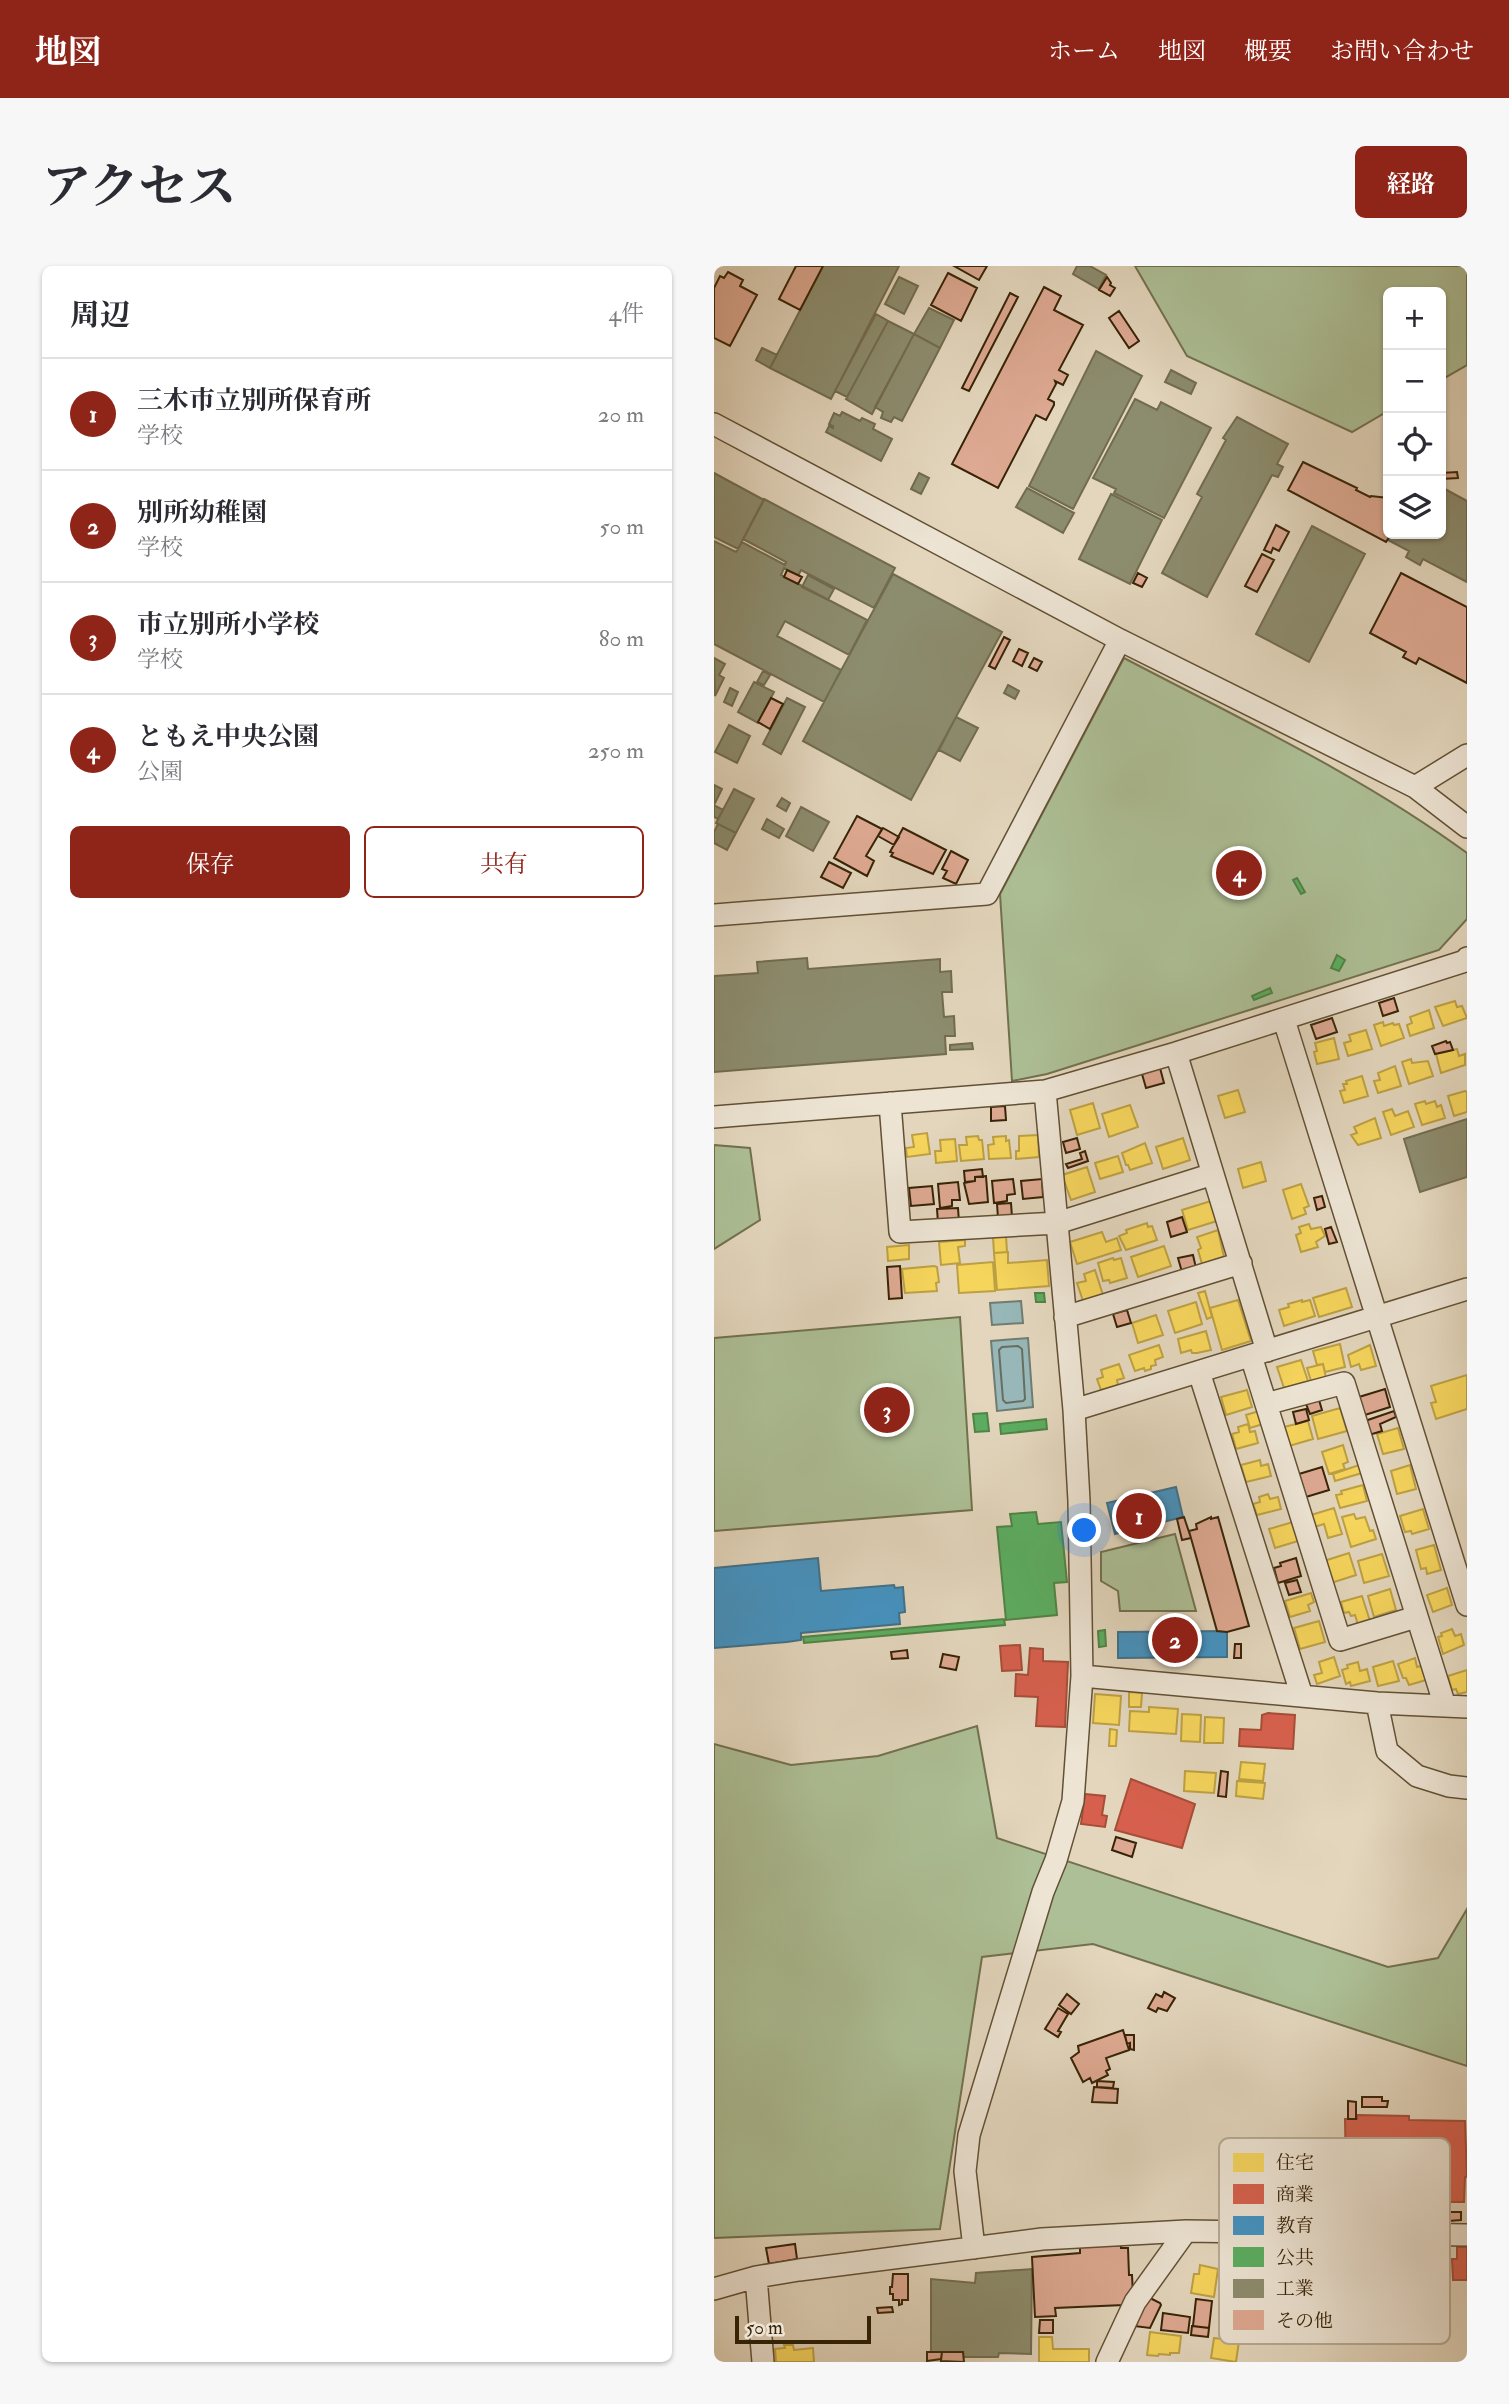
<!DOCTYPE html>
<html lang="ja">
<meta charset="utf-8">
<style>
:root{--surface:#fff;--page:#f7f7f7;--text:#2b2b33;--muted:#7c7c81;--line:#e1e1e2;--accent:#8f2418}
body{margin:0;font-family:"IM FELL Double Pica","Noto Serif JP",serif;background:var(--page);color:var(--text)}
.controls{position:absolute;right:21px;top:21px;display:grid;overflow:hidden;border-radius:10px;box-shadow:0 2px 5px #0004}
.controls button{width:63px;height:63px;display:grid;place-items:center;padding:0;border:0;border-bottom:2px solid var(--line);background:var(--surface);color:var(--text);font:35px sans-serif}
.scale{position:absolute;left:21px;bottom:18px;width:136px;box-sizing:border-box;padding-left:7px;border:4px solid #372306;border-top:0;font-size:19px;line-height:24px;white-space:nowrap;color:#372306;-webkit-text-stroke:5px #ede4d4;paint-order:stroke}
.you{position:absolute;left:371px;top:1265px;width:24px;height:24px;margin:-18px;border:5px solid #fff;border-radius:50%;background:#1a73e8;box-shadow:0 0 0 10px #1a73e833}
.badge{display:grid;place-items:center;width:46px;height:46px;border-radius:50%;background:var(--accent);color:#fff;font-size:23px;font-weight:700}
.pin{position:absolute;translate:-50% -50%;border:4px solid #fff;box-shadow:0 2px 7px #0006}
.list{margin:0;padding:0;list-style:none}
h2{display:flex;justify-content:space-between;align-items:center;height:91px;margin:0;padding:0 28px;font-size:30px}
h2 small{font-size:23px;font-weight:400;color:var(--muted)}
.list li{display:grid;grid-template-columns:46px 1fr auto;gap:21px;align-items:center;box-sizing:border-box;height:112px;padding:0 28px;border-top:2px solid var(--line)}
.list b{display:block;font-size:26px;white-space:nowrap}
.list p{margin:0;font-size:23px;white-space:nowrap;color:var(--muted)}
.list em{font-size:23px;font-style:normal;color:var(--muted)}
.actions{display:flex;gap:14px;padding:21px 28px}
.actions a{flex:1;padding:16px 0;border:2px solid var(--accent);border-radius:10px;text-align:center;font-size:24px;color:var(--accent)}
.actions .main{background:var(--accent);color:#fff}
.icon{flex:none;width:38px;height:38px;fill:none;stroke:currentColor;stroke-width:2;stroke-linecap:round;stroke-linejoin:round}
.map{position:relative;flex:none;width:753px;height:2096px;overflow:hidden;border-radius:10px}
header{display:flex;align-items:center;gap:42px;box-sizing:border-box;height:98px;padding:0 35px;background:var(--accent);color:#fff}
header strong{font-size:33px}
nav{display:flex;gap:38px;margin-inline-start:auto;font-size:24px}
.intro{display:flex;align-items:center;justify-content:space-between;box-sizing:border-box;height:168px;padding:0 42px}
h1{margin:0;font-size:49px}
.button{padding:18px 32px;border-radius:10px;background:var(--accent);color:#fff;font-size:24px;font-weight:700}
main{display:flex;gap:42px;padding:0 42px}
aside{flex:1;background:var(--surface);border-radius:10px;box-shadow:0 2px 5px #0004}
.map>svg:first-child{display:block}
.green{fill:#adbf96;stroke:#72714e;stroke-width:2}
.water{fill:#97b7b8;stroke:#717c71;stroke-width:2}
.homes{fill:#f6d55c;stroke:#bda042;stroke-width:2}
.shops{fill:#d6604d;stroke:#a64e38;stroke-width:2}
.schools{fill:#4393c3;stroke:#3f718a;stroke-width:2}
.public{fill:#5aae61;stroke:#508446;stroke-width:2}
.industry{fill:#8c8c6e;stroke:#726c4f;stroke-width:2}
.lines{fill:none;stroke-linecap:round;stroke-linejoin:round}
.shore{stroke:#676d5f;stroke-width:2}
.building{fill:#dea992;stroke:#372306;stroke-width:2}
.minor-casing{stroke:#625034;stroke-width:24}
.minor{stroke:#ede4d4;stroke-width:21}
.key{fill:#ede4d4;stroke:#b6aa96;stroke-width:2}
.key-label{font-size:19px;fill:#372306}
</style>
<header>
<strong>地図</strong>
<nav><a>ホーム</a><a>地図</a><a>概要</a><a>お問い合わせ</a></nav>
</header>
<div class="intro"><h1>アクセス</h1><a class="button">経路</a></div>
<main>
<aside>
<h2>周辺<small>4件</small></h2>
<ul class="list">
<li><span class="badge">1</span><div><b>三木市立別所保育所</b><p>学校</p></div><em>20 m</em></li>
<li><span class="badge">2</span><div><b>別所幼稚園</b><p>学校</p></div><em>50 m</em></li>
<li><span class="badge">3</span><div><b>市立別所小学校</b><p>学校</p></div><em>80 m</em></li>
<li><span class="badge">4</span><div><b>ともえ中央公園</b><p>公園</p></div><em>250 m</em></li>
</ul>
<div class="actions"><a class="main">保存</a><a>共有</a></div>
</aside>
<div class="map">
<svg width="753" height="2096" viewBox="0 0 753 2096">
<rect width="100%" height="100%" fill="#e3d6bd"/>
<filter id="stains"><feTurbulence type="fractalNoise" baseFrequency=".00286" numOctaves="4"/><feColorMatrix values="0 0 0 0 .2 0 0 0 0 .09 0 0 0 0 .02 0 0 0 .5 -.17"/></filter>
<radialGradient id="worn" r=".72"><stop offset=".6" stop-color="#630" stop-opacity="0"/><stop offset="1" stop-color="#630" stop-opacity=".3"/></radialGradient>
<path class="green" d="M421 0H753V99L727 114V26H674V145L638 166 473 90Z
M410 392C526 453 647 509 753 587V653L725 684 333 808 298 815 286 628Z
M0 879 36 882 46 954 0 983Z
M246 1051 258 1244 0 1265V1072Z
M461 1268 482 1345H406L404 1325 387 1315V1286Z
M263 1460 283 1572 674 1701 724 1692 753 1643V1800L379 1678 268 1691 226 1963 0 1972V1478L77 1499 164 1490Z"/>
<path class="water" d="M307 1035 309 1057 278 1059 276 1037Z
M314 1072 319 1141 283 1145 277 1075Z"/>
<path class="homes" d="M741 735 743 741 748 740 753 752 729 760 721 741Z
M715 744 720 762 696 770 693 759 698 757 696 751Z
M669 756 670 760 679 757 680 759 685 758 690 772 667 780 660 759Z
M652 764 658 783 634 790 630 777 637 775 635 769Z
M620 772 625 793 603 798 600 786 603 785 601 777Z
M743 783 745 790 751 788V799L727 807 722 788Z
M697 793 698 797 714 795 719 810 695 818 688 796Z
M681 800 687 820 664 827 660 815 666 814 664 807Z
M648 810 654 830 630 837 626 825 631 824 629 818H633L632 815Z
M524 824 531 846 511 852 504 830Z
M751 825 753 826V846L740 850 734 830Z
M711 835 712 838 721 835 723 841 727 839 731 852 708 859 701 838Z
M379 837 386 862 363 869 356 844Z
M416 839 424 861 395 871 388 848Z
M678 843 681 850 694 845 700 861 677 869 669 846Z
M661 852 667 872 644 879 637 869 643 867 640 861Z
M213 867 216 888 193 891 192 882 200 881 198 869Z
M324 869 325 891 302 893V885H305V870Z
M264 870 265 874H268L270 893 247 895 245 879H253L252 871Z
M292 870V875L295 874 297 892 275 893 274 879 280 878 279 871Z
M469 872 476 894 449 903 442 881Z
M241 873 243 895 222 897 221 885H227L226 874Z
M431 877 438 897 416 904 414 899H412L408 887Z
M404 890 409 906 386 913 381 897Z
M547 896 552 915 529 922 524 903Z
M373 901 381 926 357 934 348 909Z
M587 918 595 940 590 942 592 948 578 953 569 924Z
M497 935 503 955 474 964 468 944Z
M433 957 434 961 438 960 443 974 412 984 405 970 413 967 412 964Z
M595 958 597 963 607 961 611 970 602 976 604 981 587 986 582 969 587 967 585 961Z
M504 964 510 991 488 998 484 984 487 982 483 971Z
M388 966 392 976 403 972 407 984 363 998 356 976Z
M292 970 293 986 280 987 279 971Z
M251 974V980L244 981 246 997 227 999 225 976Z
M195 979V993L174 995 173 981Z
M450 980 457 1000 424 1011 417 991Z
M294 986V997L333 994 335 1020 283 1024 280 987Z
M399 992 400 994 407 992 413 1012 396 1017 395 1014 389 1015 384 997Z
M279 996 281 1025 245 1027 243 999Z
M220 1000 223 1001 225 1016 222 1017 223 1025 191 1027 188 1003Z
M381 1004 389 1029 369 1035 363 1017 372 1015 370 1008Z
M632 1022 638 1041 605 1051 599 1032Z
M491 1025 498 1051 493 1053 484 1027Z
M524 1034 537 1075 508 1084 496 1042Z
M588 1034V1036L596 1034 601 1050 570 1060 565 1044 575 1041 574 1038Z
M482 1036 488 1058 461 1067 454 1045Z
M442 1049 449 1069 424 1077 418 1057Z
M492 1065 497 1084 483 1087H478L477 1084 467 1087 464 1073Z
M626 1078 631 1101 611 1106 609 1098 603 1099 599 1085Z
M445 1079 449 1091 441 1094 442 1099 437 1100V1103L431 1105 430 1102 421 1105 415 1089Z
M656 1079 662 1100 647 1104 645 1098 637 1101 634 1089Z
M587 1094 594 1115 570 1122 563 1101Z
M405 1098 410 1112 403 1114 404 1119 387 1124 383 1113 389 1111 387 1104Z
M609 1098 612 1112 597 1115 593 1102Z
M753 1109V1143L722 1153 717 1137 722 1136 717 1120Z
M533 1124 538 1141 512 1149 507 1131Z
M626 1142 633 1165 604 1173 598 1150Z
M545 1145 549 1158 536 1162 532 1149Z
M594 1155 599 1173 575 1180 570 1161Z
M534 1158 536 1166 541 1165 544 1177 522 1183 518 1168 525 1166 524 1161Z
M684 1162 690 1183 669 1188 663 1168Z
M629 1179 634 1196 629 1198 631 1203 615 1208 608 1186Z
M546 1194 547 1200 554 1198 557 1210 532 1216 527 1199Z
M645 1199 648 1207 621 1215 619 1208Z
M696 1199 702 1223 683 1228 677 1205Z
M649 1219 653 1235 626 1242 622 1229 628 1228 627 1225Z
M554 1228 556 1233 564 1231 567 1243 543 1249 539 1238 546 1236 545 1231Z
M620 1242 628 1268 614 1272 610 1258 600 1261 597 1249Z
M709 1243 715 1263 698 1268 697 1265 691 1266 686 1250Z
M640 1248 642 1253 651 1251 656 1265 659 1264 662 1273 637 1281 628 1251Z
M579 1256 584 1275 561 1282 555 1263Z
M720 1279 727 1304 713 1308 712 1302 707 1303 702 1284Z
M635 1287 642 1309 617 1317 610 1295Z
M668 1288 675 1310 650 1317 644 1295Z
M733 1322 738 1339 719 1346 713 1329Z
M676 1323 682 1344 660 1351 654 1330Z
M597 1327 600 1336 594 1339 596 1345 576 1351 571 1335Z
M648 1330 656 1355 644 1359 641 1349 637 1350 635 1346 630 1347 627 1336Z
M605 1355 611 1376 586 1383 580 1362Z
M738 1363 741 1370 747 1368 750 1379 729 1388 724 1371 728 1370 727 1367Z
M620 1391 626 1410 603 1418 600 1409 608 1407 605 1396Z
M701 1392 703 1401 707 1400 712 1414 695 1419 692 1412H689L684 1398Z
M679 1395 685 1415 664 1420 659 1401Z
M644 1396 646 1405 653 1403 656 1415 637 1420 636 1416 632 1418 628 1404 634 1402 633 1399Z
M753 1404V1426L744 1428 742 1423 738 1424 734 1410Z
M415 1426 428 1427 427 1441H415Z
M381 1428 407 1430 405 1459 379 1457Z
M435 1441 464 1443 462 1468 415 1465 416 1445 435 1446Z
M468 1448 487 1449 486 1476 467 1475Z
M491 1451 510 1452 509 1477H490Z
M396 1463 403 1464 402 1480H395Z
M527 1496 551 1498 549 1515 525 1513Z
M471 1505 502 1507 500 1527 470 1525Z
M523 1515 551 1517 549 1533 522 1530Z
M486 1999 504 2003 500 2031 477 2027 480 2008H485Z
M436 2066 467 2070 465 2087H456V2089L445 2088 444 2090 433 2089Z
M325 2071H338L339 2083H375V2096H325Z
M500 2072 525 2075 522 2096 497 2092Z
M70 2079H79L80 2084 99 2082 100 2096H62L61 2083 71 2082Z"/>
<path class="shops" d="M306 1379 308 1404 288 1405 286 1380Z
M316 1382 329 1383V1395L354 1396 351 1461 322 1460 324 1431 301 1430 302 1408 314 1409Z
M554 1447 581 1449 579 1483 525 1480 526 1463 547 1464 548 1449Z
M417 1513 481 1538 468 1582 401 1564Z
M371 1528 391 1530 388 1549 393 1550 391 1561 367 1558Z
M643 1849 695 1850V1854L751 1855 753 1911H751L750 1936H709V1938L650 1935 651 1885H647V1910H632L631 1853H643Z
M743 1981H753V2014H739L738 1993H743Z"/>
<path class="schools" d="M462 1221 469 1251 401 1268 393 1237Z
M104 1292 107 1325 180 1319 181 1322 189 1321 191 1346 185 1347 186 1358 87 1367V1374L73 1376 0 1382V1302Z
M513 1365V1391L404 1392V1366Z"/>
<path class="public" d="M583 612 591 626 587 628 579 614Z
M623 689 631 694 625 705 617 702Z
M556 722 558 727 540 734 538 730Z
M321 1027H330L331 1036H322Z
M273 1147 275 1165 261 1166 259 1148Z
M332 1153 333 1163 287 1168 286 1158Z
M322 1246 324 1258 347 1256 353 1316 340 1317 343 1349 292 1354 283 1261 298 1260 296 1248Z
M290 1353 291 1359 90 1377 89 1371Z
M391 1364 392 1380 385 1381 384 1365Z"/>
<path class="industry" d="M109 0H185L117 133 56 102Z
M363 0H376L392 9 385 23 359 8Z
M185 11 204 20 190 48 171 38Z
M215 42 240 54 226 82 200 68Z
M162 48 174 55 133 131 121 125Z
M174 55 200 68 158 148 132 133Z
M200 68 226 82 188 155 180 151 177 156 167 152 169 146 161 141Z
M48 82 63 89 56 102 42 94Z
M382 85 428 110 359 243 315 220Z
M457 104 482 117 477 128 451 116Z
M421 133 443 144 447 136 497 162 450 252 400 227 402 223 379 212Z
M128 146 146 155 148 152 161 158 159 163 178 173 167 195 112 166 115 160 119 162V160L115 158 120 147 126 150Z
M523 151 574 178 563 198 569 201 564 211 558 209 493 331 448 307 488 231 483 228 512 174 509 172Z
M0 207 50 234 24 283 0 271Z
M205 207 215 212 207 228 197 223Z
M313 222 360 247 349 267 302 241Z
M729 222 753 235V316L709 293 706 299 692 291 695 285 674 274 677 268H727V227Z
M397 228 448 254 416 318 365 293Z
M50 233 181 302 160 342 87 304 84 310 70 302 67 309 153 354 135 389 71 355 63 370 127 404 110 436 0 378V275L22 286 28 276 71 299 72 296 29 273Z
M598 260 651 288 595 396 542 368Z
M179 308 288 366 197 534 89 475Z
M94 309 120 323 114 334 88 321Z
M0 392 11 398 5 409 10 412 1 430Z
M49 405 56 409 50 419 43 416Z
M40 416 60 426 44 457 24 446Z
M294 419 305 425 301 433 290 427Z
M16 422 24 426 18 440 10 436Z
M73 432 91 441 67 488 49 478Z
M242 451 264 462 246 495 225 484Z
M15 459 36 470 23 497 1 486Z
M0 519 8 523 0 539 9 544 4 553 0 551Z
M20 523 40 533 22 567 2 557Z
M68 532 76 537 72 545 63 540Z
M87 541 115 556 99 585 72 570Z
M53 553 70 563 65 572 48 563Z
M4 558 22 567 13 584 0 577V566Z
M93 692 94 703 226 693V706L237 705 238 726H228L230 751 240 750 241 770H231L232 788 0 806V710L44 707 43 696Z
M258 777 259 783 236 784V779Z
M753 853V911L706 926 690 873Z
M318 2003 317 2088 285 2087 284 2091H248L249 2086H217V2013L261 2017 262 2007Z"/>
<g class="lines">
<path class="shore" d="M304 1080 308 1083 311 1133 309 1135 292 1137 289 1134 285 1084 288 1081Z"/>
</g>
<path class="building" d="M82 0H109L86 44 65 33Z
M240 0H273L265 14Z
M14 6 29 14 26 20 43 29 16 80 0 72V22L6 10 10 12Z
M234 7 263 22 247 55 217 39Z
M393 11 397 17 396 19 401 22 396 30 385 24Z
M330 21 347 30 340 44 369 59 345 104 354 109 349 119 341 115 342 118 334 133 340 136V139L332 154 322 149 284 222 238 198Z
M296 27 304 31 255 125 248 122Z
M405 45 425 75 415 82 395 52Z
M589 196 643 222 642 224 656 231 657 230 674 232V268H677L672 276 574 224Z
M743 206 744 212 727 213V207Z
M562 259 575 266 565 285 559 282 557 287 550 284Z
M548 288 560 294 543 326 531 320Z
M73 304 88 311 84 318 70 311Z
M424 307 433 312 428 321 419 317Z
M687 307 753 341V417L705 392 702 398 689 391 692 386 656 367Z
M290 371 296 374 281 403 275 400Z
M305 383 314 387 308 400 299 395Z
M320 392 328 396 323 405 315 401Z
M57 432 69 438 56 463 44 456Z
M143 550 168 563 152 590 160 595 153 610 120 592Z
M169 562 185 571 180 579 164 570Z
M189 562 232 584 219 608 177 590 179 587 176 586Z
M237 585 254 594 242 618 229 612 233 605 228 603Z
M115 596 137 607 129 622 107 611Z
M680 732 684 745 669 750 665 737Z
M618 752 623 766 602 773 597 759Z
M732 775 733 777 736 776 739 784 721 788 718 780Z
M446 802 450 817 432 822 428 808Z
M291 840 292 854 277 855V841Z
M363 872 366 883 352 887 349 876Z
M371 885 374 895 354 902 352 898 368 893 366 887Z
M268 903 269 911H261V915L251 916 250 905Z
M272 910 274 936 255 938 250 917 261 915V911Z
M299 913 301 928 293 929V935L280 937 278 915Z
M328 913 329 931 309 933 307 915Z
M244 916 246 934H238V940L226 942 224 918Z
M218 920 220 938 197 940 195 922Z
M608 930 611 941 603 944 600 932Z
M297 937 298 951 284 952 283 938Z
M244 942 245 956 224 957 223 943Z
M468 951 473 966 457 971 453 956Z
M617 961 623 976 615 978 611 963Z
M479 989 482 1002 468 1006 464 992Z
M186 1000 188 1032 175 1033 173 1001Z
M413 1044 417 1057 403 1061 399 1048Z
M671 1123 676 1141 651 1149 645 1131Z
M605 1134 608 1144 596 1148 592 1138Z
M592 1143 595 1154 582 1158 579 1146Z
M680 1145 682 1151 666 1158 668 1165 655 1169 651 1155Z
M608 1201 615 1224 592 1231 585 1208Z
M470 1251 477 1272 468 1274 463 1253Z
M497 1251V1253L504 1251 535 1360 513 1366 503 1365 475 1265 483 1263 482 1258Z
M582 1292 587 1310 564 1317 560 1302 567 1300 566 1297Z
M583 1314 587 1326 575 1329 571 1317Z
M521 1378H527V1392H520Z
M193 1384 194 1392 178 1393 177 1386Z
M229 1388 245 1391 242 1404 226 1401Z
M507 1505 514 1506 512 1531 504 1530Z
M402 1571 422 1577 418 1591 398 1584Z
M450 1726 461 1732 453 1745 444 1742 442 1746 434 1742 442 1728 448 1731Z
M353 1728 365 1738 357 1748 345 1739Z
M344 1742 354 1748 344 1765 347 1766 344 1771 331 1763Z
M409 1764 415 1784 392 1792 396 1803 392 1805 394 1809 378 1817 376 1812 369 1816 357 1792 365 1786 364 1780Z
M411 1769H420V1784L416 1783V1777L413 1778Z
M383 1815 400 1816 399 1822 383 1821Z
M380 1821 404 1823 403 1837 378 1836Z
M648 1831H668V1835H674L673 1841H648Z
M634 1835 642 1836V1853H634Z
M735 1946H747V1954L735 1955Z
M81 1978 83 1993 55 1998 52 1982Z
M407 1979V1982H414L415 2009H418L419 2028 410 2039 341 2042 342 2050 321 2051 318 1991 366 1987V1981Z
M179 2008H194V2034H188V2038L185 2039V2034H179V2028H176V2021H178Z
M434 2031 446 2037 447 2039 436 2062 420 2060Z
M482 2033 498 2035 495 2062 479 2060Z
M178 2041 179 2046 164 2047 163 2042Z
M449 2047 476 2051 474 2067 447 2064Z
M326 2054H339V2067H325Z
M478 2060 495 2062 494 2071 477 2069Z
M213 2086H228L227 2093 213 2095Z
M228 2086H249L250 2096 227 2095Z"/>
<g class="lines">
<defs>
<path id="minor" d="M0 158 406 374 701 521 753 561
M701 521 753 489
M0 649 273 628 406 374
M570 754 753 1339
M462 787 553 1085
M176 837 186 966 343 957 499 908
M0 851 331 825 462 787 751 695 753 692
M351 1051 527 997
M537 1090 552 1138 630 1117 731 1440
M485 1106 588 1430
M552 1138 626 1374 702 1351
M360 1144 753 1023
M368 1410 663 1437 753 1441
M663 1437 673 1485 703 1510 735 1520 753 1522
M260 1982 251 1905 255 1869 329 1626 342 1594 359 1535 368 1410 365 1235 360 1144 331 825
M42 2011 49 2096
M0 2023 42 2011 85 2004 328 1973 472 1965 753 1969
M393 2096 421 2036 472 1965"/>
</defs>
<use href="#minor" class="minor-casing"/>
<use href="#minor" class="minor"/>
</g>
<rect x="505" y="1872" width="231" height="206" rx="10" class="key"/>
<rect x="519" y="1887" width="31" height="19" fill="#f6d55c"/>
<rect x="519" y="1918" width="31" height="20" fill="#d6604d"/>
<rect x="519" y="1950" width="31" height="19" fill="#4393c3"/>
<rect x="519" y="1981" width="31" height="20" fill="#5aae61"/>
<rect x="519" y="2013" width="31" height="19" fill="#8c8c6e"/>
<rect x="519" y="2044" width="31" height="20" fill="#dea992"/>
<g class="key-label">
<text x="562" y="1903">住宅</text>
<text x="562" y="1935">商業</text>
<text x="562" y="1966">教育</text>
<text x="562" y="1998">公共</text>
<text x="562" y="2029">工業</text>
<text x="562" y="2061">その他</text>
</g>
<rect width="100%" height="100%" filter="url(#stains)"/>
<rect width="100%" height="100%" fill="url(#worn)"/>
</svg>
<div class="controls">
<button>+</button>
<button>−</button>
<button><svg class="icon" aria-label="locate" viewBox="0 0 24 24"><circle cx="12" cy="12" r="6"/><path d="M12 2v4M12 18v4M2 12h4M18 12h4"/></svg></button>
<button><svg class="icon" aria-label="layers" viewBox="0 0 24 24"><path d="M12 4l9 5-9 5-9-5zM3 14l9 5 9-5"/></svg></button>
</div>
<div class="scale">50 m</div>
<div class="you"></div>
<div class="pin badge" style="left:425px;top:1250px">1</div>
<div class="pin badge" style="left:461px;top:1374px">2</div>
<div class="pin badge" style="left:173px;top:1144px">3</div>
<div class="pin badge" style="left:525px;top:607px">4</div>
</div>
</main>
